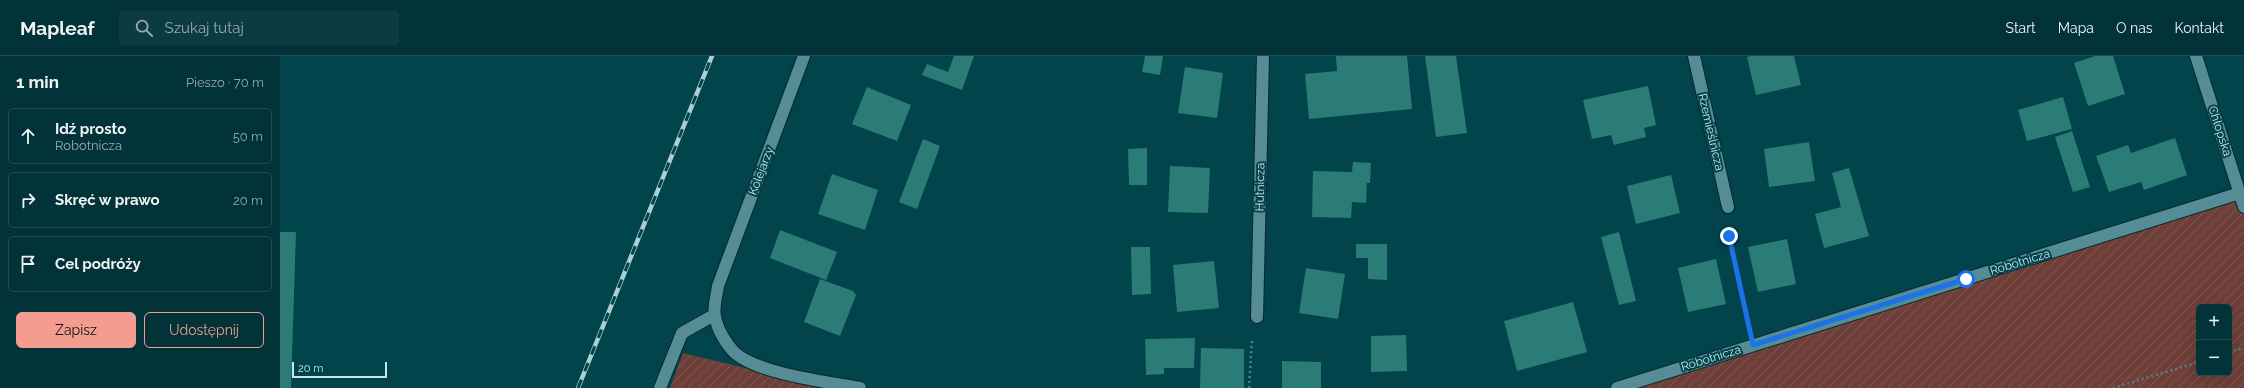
<!DOCTYPE html>
<html lang="pl">
<meta charset="utf-8">
<style>
:root{--surface:#023339;--page:#0c3b41;--text:#f1f3f6;--muted:#96aaae;--line:#234e53;--accent:#f59c90}
body{margin:0;font-family:Raleway,sans-serif;background:var(--page);color:var(--text)}
.controls{position:absolute;right:12px;bottom:12px;display:grid;overflow:hidden;border-radius:6px;box-shadow:0 4px 16px #0002}
.controls button{width:36px;height:36px;display:grid;place-items:center;padding:0;border:0;border-bottom:1px solid var(--line);background:var(--surface);color:var(--text);font:20px sans-serif}
.scale{position:absolute;left:12px;bottom:10px;width:95px;box-sizing:border-box;padding-left:4px;border:2px solid #cae5ea;border-top:0;font-size:11px;line-height:14px;white-space:nowrap;color:#cae5ea;-webkit-text-stroke:3px #02444c;paint-order:stroke}
.stop{position:absolute;width:12px;height:12px;margin:-9px;border:3px solid #1a73e8;border-radius:50%;background:#fff}
.stop.end{background:#1a73e8;border-color:#fff;box-shadow:0 1px 4px #0008}
.list{margin:0;padding:0;list-style:none}
h2{display:flex;justify-content:space-between;align-items:center;height:52px;margin:0;padding:0 16px;font-size:17px}
h2 small{font-size:13px;font-weight:400;color:var(--muted)}
.list li{display:grid;grid-template-columns:26px 1fr auto;gap:12px;align-items:center;box-sizing:border-box;height:56px;margin:0 8px 8px;padding:0 8px;border:1px solid var(--line);border-radius:6px}
.list b{display:block;font-size:15px;white-space:nowrap}
.list p{margin:0;font-size:13px;white-space:nowrap;color:var(--muted)}
.list em{font-size:13px;font-style:normal;color:var(--muted)}
.actions{display:flex;gap:8px;padding:12px 16px}
.actions a{flex:1;padding:9px 0;border:1px solid var(--accent);border-radius:6px;text-align:center;font-size:14px;color:var(--accent)}
.actions .main{background:var(--accent);color:#111}
.icon{flex:none;width:22px;height:22px;fill:none;stroke:currentColor;stroke-width:2;stroke-linecap:round;stroke-linejoin:round}
.map{position:relative;flex:none;width:1964px;height:332px;overflow:hidden}
header{display:flex;align-items:center;gap:24px;box-sizing:border-box;height:56px;padding:0 20px;background:var(--surface);border-bottom:1px solid var(--line)}
header strong{font-size:19px}
nav{display:flex;gap:22px;margin-inline-start:auto;font-size:14px}
.search{width:280px;height:36px;background:var(--page);display:flex;align-items:center;gap:10px;box-sizing:border-box;padding:0 14px;border-radius:6px;color:var(--muted);font-size:15px}
main{display:flex}
aside{flex:1;background:var(--surface)}
.map>svg:first-child{display:block}
.garden{fill:url(#garden-furrows);fill-rule:evenodd}
.building{fill:#2b7c76}
.lines{fill:none;stroke-linecap:round;stroke-linejoin:round}
.minor-casing{stroke:#09272c;stroke-width:14}
.path{stroke:#4e8288;stroke-width:2.5;stroke-dasharray:2 3;stroke-linecap:butt}
.minor{stroke:#558c95;stroke-width:12}
.rail-casing{stroke:#adced3;stroke-width:4.5}
.rail{stroke:#02444c;stroke-width:3;stroke-dasharray:9;stroke-linecap:butt}
.route{stroke:#1a73e8;stroke-width:5}
.labels{text-anchor:middle;stroke-width:4;stroke-linejoin:round;paint-order:stroke}
.street-label{font-size:12px;fill:#cae5ea;stroke:#02444c}
</style>
<header>
<strong>Mapleaf</strong>
<div class="search"><svg class="icon" aria-label="search" viewBox="0 0 24 24"><circle cx="10" cy="10" r="6"/><path d="M15 15l6 6"/></svg>Szukaj tutaj</div>
<nav><a>Start</a><a>Mapa</a><a>O nas</a><a>Kontakt</a></nav>
</header>
<main>
<aside>
<h2>1 min<small>Pieszo · 70 m</small></h2>
<ul class="list">
<li><svg class="icon" aria-label="ahead" viewBox="0 0 24 24"><path d="M12 20V5M6 11l6-6 6 6"/></svg><div><b>Idź prosto</b><p>Robotnicza</p></div><em>50 m</em></li>
<li><svg class="icon" aria-label="right" viewBox="0 0 24 24"><path d="M7 20v-9h11M14 6l5 5-5 5"/></svg><div><b>Skręć w prawo</b></div><em>20 m</em></li>
<li><svg class="icon" aria-label="arrive" viewBox="0 0 24 24"><path d="M6 21V4h12l-3 4 3 4H6"/></svg><div><b>Cel podróży</b></div></li>
</ul>
<div class="actions"><a class="main">Zapisz</a><a>Udostępnij</a></div>
</aside>
<div class="map">
<svg width="1964" height="332" viewBox="0 0 1964 332">
<defs>
<pattern id="garden-furrows" width="10" height="10" patternUnits="userSpaceOnUse"><rect width="10" height="10" fill="#6d3f38"/><path d="M-1 1l2-2M0 10L10 0M9 11l2-2" fill="none" stroke="#805b55"/></pattern>
</defs>
<rect width="100%" height="100%" fill="#02444c"/>
<path class="garden" d="M1964 136V332H1338ZM1919 251H1949V317H1919Z
M403 297 548 332H390Z"/>
<path class="building" d="M674 0H694L682 34 642 19 647 8 668 16Z
M865 0H883L880 19 862 16Z
M1056 0H1127L1132 53 1029 63 1025 18 1057 15Z
M1145 0H1176L1187 77 1156 81Z
M1471 0H1514L1521 29 1476 39 1467 1Z
M1815 0H1833L1845 38 1808 50 1794 7Z
M905 11 943 17 937 62 898 57Z
M1368 30 1376 69 1364 72 1366 81 1334 89 1331 79 1312 83 1303 44Z
M587 31 631 49 617 85 572 68Z
M1783 41 1792 73 1747 85 1738 54Z
M1792 75 1810 131 1793 136 1775 81Z
M1895 82 1907 119 1864 134 1861 126 1829 136 1816 100 1848 89 1851 97Z
M643 83 660 90 637 153 619 146Z
M1529 86 1535 125 1489 131 1484 93Z
M867 92V129H849L848 93Z
M1073 106 1091 107 1090 127H1087L1086 147 1072 146 1071 162 1032 161 1033 115 1072 116Z
M890 110 930 112 928 157 888 156Z
M1569 112 1589 180 1544 192 1535 158 1561 151 1552 117Z
M552 118 598 134 585 174 538 158Z
M1391 119 1400 157 1356 168 1347 130Z
M500 174 557 196 546 224 490 202Z
M0 176H16L11 332H0Z
M1339 176 1356 245 1339 249 1321 181Z
M1507 183 1516 228 1478 236 1468 191Z
M1076 188H1107V224L1088 223V202H1076Z
M851 191H870L871 238 852 239Z
M1436 203 1446 248 1408 256 1398 212Z
M934 205 939 252 897 256 893 209Z
M1026 212 1065 218 1058 263 1019 257Z
M540 223 573 235 576 239 560 280 524 266Z
M1293 246 1307 296 1237 315 1224 265Z
M1126 279 1127 315 1091 316V280Z
M915 282 914 312H884V318L866 319 865 283Z
M921 292 964 293V332H920Z
M1002 305 1041 306V332H1002Z"/>
<g class="lines">
<defs>
<path id="minor" d="M524 0 438 230C437 238 433 251 435 260 437 273 446 288 455 297 479 318 548 326 580 332
M1414 0 1448 151
M1916 0 1964 151
M977 261 983 0
M380 332 402 277 434 259
M1337 332 1960 137"/>
</defs>
<use href="#minor" class="minor-casing"/>
<path class="path" d="M1447 172 1468 267
M1949 296 1964 292
M969 332 972 283
M1833 332 1919 306"/>
<use href="#minor" class="minor"/>
<defs>
<path id="rail" d="M298 332 432 0"/>
</defs>
<use href="#rail" class="rail-casing"/>
<use href="#rail" class="rail"/>
</g>
<g class="lines">
<path class="route" d="M1449 180 1473 289 1686 223"/>
</g>
<g class="labels">
<g class="street-label">
<text transform="translate(1940 75) rotate(72)" y="4">Chłopska</text>
<text transform="translate(1431 76) rotate(77)" y="4">Rzemieślnicza</text>
<text transform="translate(481 115) rotate(-69)" y="4">Kolejarzy</text>
<text transform="translate(980 131) rotate(-89)" y="4">Hutnicza</text>
<text transform="translate(1740 206) rotate(-17)" y="4">Robotnicza</text>
<text transform="translate(1431 302) rotate(-17)" y="4">Robotnicza</text>
</g>
</g>
</svg>
<div class="controls">
<button>+</button>
<button>−</button>
</div>
<div class="scale">20 m</div>
<div class="stop" style="left:1686px;top:223px"></div>
<div class="stop end" style="left:1449px;top:180px"></div>
</div>
</main>
